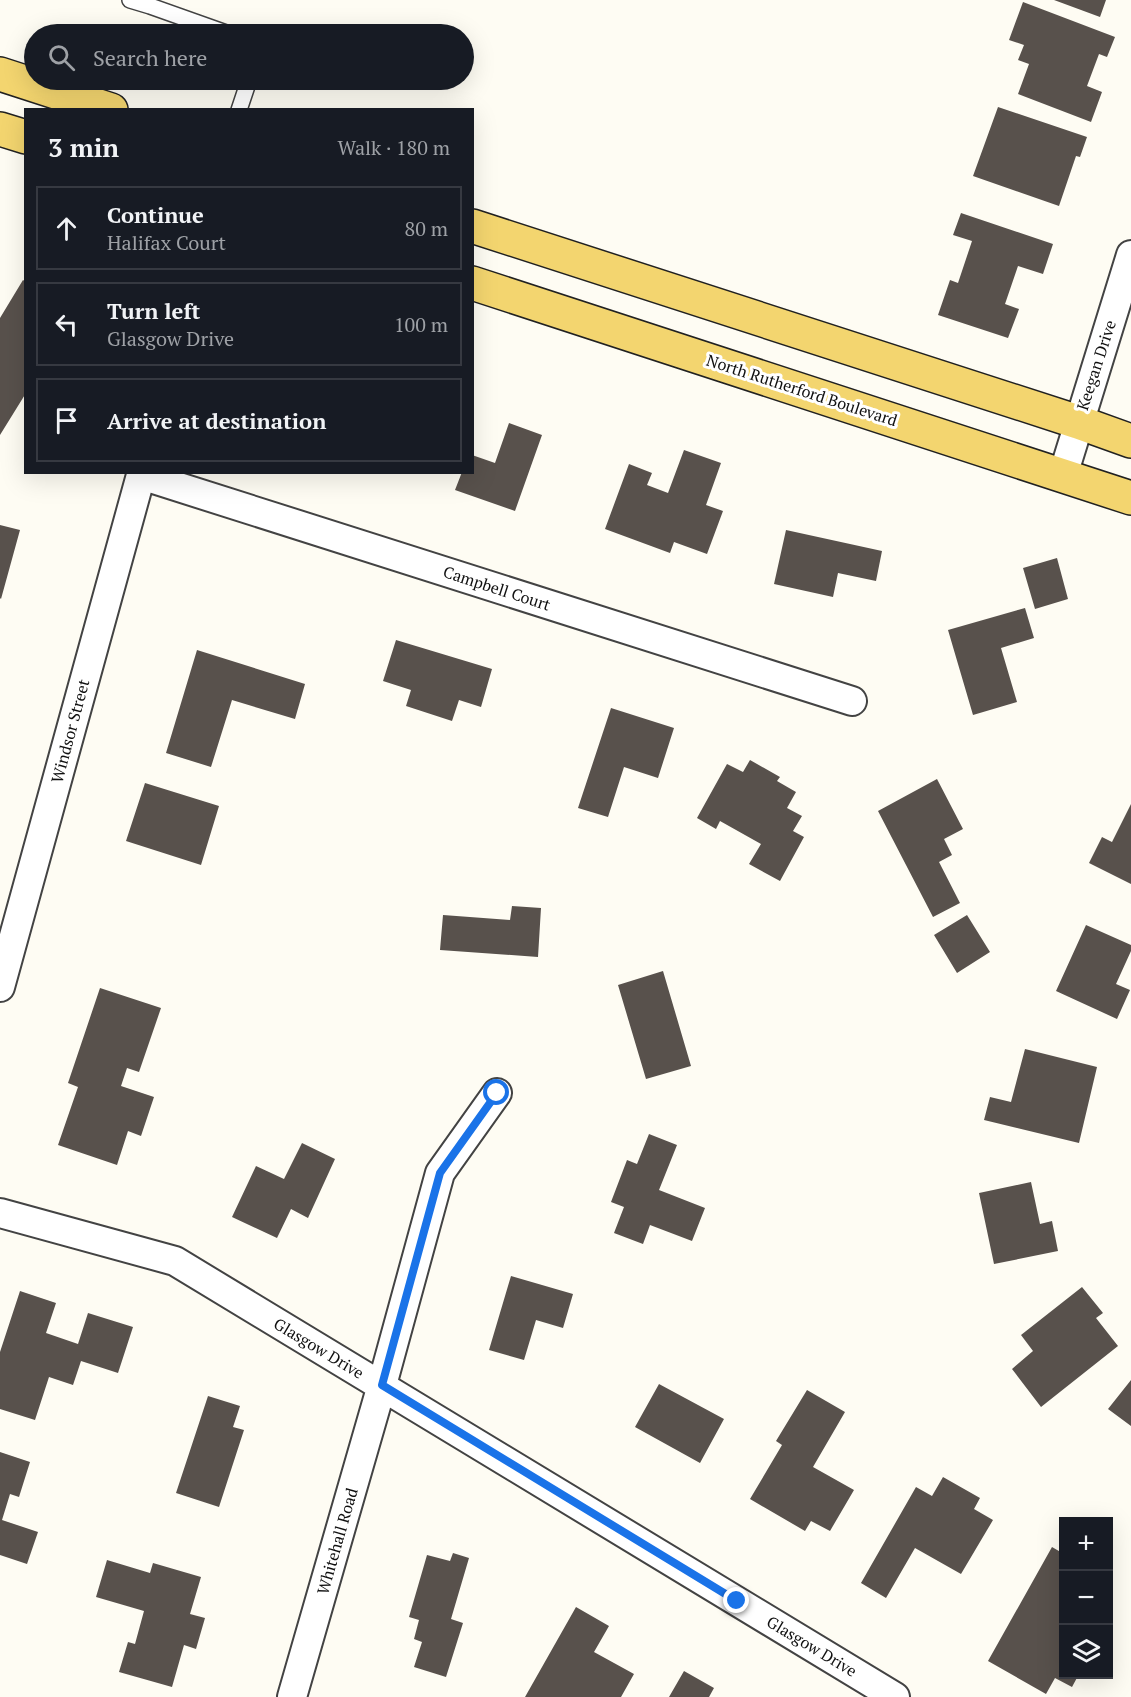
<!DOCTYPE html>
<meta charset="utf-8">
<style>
:root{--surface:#171b24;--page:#242831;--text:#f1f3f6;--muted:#9ea1a6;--line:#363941}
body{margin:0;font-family:"PT Serif",serif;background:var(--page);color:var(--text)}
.controls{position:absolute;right:18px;bottom:18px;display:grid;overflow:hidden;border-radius:0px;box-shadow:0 6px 24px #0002}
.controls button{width:54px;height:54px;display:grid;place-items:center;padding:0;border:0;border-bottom:2px solid var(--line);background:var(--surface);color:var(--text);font:30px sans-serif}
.stop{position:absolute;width:18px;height:18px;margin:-14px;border:4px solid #1a73e8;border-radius:50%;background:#fff}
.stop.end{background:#1a73e8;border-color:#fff;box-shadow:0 2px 6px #0008}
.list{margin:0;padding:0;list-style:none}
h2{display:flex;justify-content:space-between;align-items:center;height:78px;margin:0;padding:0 24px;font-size:26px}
h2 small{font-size:20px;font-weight:400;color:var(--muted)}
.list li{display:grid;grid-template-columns:39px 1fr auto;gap:18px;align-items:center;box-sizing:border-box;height:84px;margin:0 12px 12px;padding:0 12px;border:2px solid var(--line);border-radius:0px}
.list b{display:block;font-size:22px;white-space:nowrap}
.list p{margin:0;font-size:20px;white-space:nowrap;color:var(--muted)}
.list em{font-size:20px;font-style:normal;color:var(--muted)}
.icon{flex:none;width:33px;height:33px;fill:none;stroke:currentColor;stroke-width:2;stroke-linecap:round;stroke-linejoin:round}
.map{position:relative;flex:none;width:1131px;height:1697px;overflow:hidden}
.search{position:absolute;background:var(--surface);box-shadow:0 6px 24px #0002;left:24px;top:24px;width:450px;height:66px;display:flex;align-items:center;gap:15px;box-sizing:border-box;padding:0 21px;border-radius:33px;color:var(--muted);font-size:22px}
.panel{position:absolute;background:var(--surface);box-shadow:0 6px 24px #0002;left:24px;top:108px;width:450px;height:366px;border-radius:0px}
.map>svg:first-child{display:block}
.building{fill:#58514c}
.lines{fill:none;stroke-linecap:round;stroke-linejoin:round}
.service-casing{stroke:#434343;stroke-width:18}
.minor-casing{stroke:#434343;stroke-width:32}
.primary-casing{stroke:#212121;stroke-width:36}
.service{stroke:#fff;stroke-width:15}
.minor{stroke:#fff;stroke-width:28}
.primary{stroke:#f3d56f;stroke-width:33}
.route{stroke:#1a73e8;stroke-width:8}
.labels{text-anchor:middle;stroke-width:6;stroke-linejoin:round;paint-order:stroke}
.street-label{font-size:16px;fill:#101010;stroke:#fff}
</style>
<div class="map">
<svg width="1131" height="1697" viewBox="0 0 1131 1697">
<rect width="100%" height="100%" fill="#fefcf3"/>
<path class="building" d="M1054 0H1106L1100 17Z
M1023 2 1115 37 1107 57 1099 54 1087 86 1102 92 1091 122 1018 94 1029 64 1018 60 1024 45 1009 40Z
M998 107 1087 137 1080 157 1076 156 1059 206 973 176Z
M961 213 1053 244 1043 274 1018 266 1005 304 1019 309 1008 338 938 315 950 280 958 283 972 241 953 235Z
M23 280 26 282V393L0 435V318Z
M509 423 542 435 515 511 455 490 462 472H472V455L495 463Z
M684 450 721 463 706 505 723 511 707 554 674 542 670 553 605 529 629 464 652 473 647 485 668 493Z
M0 525 20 530 1 599 0 598Z
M786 530 882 551 876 581 838 573 833 597 774 584Z
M1057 558 1068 599 1035 609 1023 568Z
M1025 608 1034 638 1001 648 1017 702 973 715 948 630Z
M396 640 492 669 481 707 459 700 452 721 406 706 411 690 383 681Z
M197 650 305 684 295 719 232 700 211 767 166 753Z
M611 708 674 728 658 778 624 767 608 817 578 808Z
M750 760 780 777 777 781 796 792 787 808 802 816 793 831 804 837 780 881 749 864 761 844 720 821 716 829 697 818 727 764 743 772Z
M937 779 963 829 944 839 952 855 939 862 960 903 933 917 878 811Z
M145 783 219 806 201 865 126 841Z
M1131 804V884L1089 863 1102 837 1112 842Z
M512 906 541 908 538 957 440 950 443 915 510 920Z
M967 915 990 952 957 973 934 935Z
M1086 925 1131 945V951L1116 984 1130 990 1117 1019 1056 991Z
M663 971 691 1066 646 1079 618 985Z
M100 988 161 1008 139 1072 127 1068 121 1086 154 1097 141 1136 128 1131 117 1165 58 1145 78 1087 68 1083Z
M1025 1049 1097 1067 1079 1143 984 1120 990 1097 1011 1102Z
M649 1134 677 1145 659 1190 705 1208 692 1241 650 1225 643 1244 614 1233 624 1207 611 1202 627 1160 637 1164Z
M302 1143 335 1159 308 1218 291 1209 277 1238 232 1217 256 1166 284 1179Z
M1031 1182 1040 1224 1052 1221 1058 1251 994 1264 979 1193Z
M511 1276 573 1294 563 1328 536 1320 524 1360 489 1350Z
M1082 1287 1103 1313 1096 1318 1118 1346 1041 1407 1012 1369 1033 1351 1021 1335Z
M20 1291 56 1303 46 1333 78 1344 88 1313 133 1327 118 1373 81 1361 73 1385 49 1377 35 1420 0 1409V1352Z
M1131 1380V1426L1108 1409Z
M659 1384 724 1419 700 1463 635 1427Z
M807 1390 845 1412 813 1467 854 1490 830 1531 811 1521 805 1531 750 1499 782 1445 776 1441Z
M208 1396 240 1406 233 1427 244 1430 219 1507 176 1493Z
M0 1452 30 1462 19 1497 10 1494 2 1520 38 1532 27 1564 0 1555Z
M943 1477 980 1498 974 1509 993 1520 961 1574 915 1548 886 1598 861 1583 916 1487 932 1496Z
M1052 1547 1064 1554V1594L1060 1600 1064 1602V1674H1079L1072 1687 1055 1678 1046 1694 988 1661Z
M453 1553 469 1558 451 1619 463 1623 446 1677 414 1667 422 1642 414 1639 419 1620 409 1617 427 1555 450 1561Z
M107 1560 150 1573 153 1563 201 1577 190 1614 205 1618 196 1649 184 1645 172 1687 119 1672 128 1642 135 1644 144 1611 96 1597Z
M576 1607 609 1626 594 1652 634 1674 621 1697H525Z
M684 1671 714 1688 709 1697H669Z"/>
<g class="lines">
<defs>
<path id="service" d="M130 0 150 6 229 34
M239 110 249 80"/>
<path id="minor" d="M1063 475 1131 255
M0 987 141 475 852 701
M0 1213 175 1261 895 1697
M292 1697 382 1385 440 1173 497 1093"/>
<path id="primary" d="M0 74 111 110
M0 129 26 137
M472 226 1078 422 1131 441
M472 283 1131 498"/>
</defs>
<use href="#service" class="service-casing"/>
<use href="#minor" class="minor-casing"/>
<use href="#primary" class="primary-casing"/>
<use href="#service" class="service"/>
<use href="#minor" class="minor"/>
<use href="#primary" class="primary"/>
</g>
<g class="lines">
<path class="route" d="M497 1093 440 1173 382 1385 737 1601"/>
</g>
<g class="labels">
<g class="street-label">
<text transform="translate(1096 365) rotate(-72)" y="6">Keegan Drive</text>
<text transform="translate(802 390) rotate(18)" y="6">North Rutherford Boulevard</text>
<text transform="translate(497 588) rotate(18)" y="6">Campbell Court</text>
<text transform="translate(70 731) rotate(-75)" y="6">Windsor Street</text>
<text transform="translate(319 1348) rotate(31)" y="6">Glasgow Drive</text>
<text transform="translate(337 1541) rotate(-74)" y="6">Whitehall Road</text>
<text transform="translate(812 1646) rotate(31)" y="6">Glasgow Drive</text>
</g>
</g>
</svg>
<div class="controls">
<button>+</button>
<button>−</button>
<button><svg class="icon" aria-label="layers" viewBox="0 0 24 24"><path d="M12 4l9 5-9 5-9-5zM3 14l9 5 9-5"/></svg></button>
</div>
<div class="stop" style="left:497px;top:1093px"></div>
<div class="stop end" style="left:737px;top:1601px"></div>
<div class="search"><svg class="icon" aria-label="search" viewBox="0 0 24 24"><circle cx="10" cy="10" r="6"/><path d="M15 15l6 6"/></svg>Search here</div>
<section class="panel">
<h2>3 min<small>Walk · 180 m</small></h2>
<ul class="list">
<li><svg class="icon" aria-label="ahead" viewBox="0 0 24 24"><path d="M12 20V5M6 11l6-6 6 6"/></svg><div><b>Continue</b><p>Halifax Court</p></div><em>80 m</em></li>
<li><svg class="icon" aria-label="left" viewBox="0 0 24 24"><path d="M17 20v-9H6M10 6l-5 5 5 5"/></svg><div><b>Turn left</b><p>Glasgow Drive</p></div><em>100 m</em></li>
<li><svg class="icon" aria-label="arrive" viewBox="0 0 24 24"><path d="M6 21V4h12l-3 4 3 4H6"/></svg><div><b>Arrive at destination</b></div></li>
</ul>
</section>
</div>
